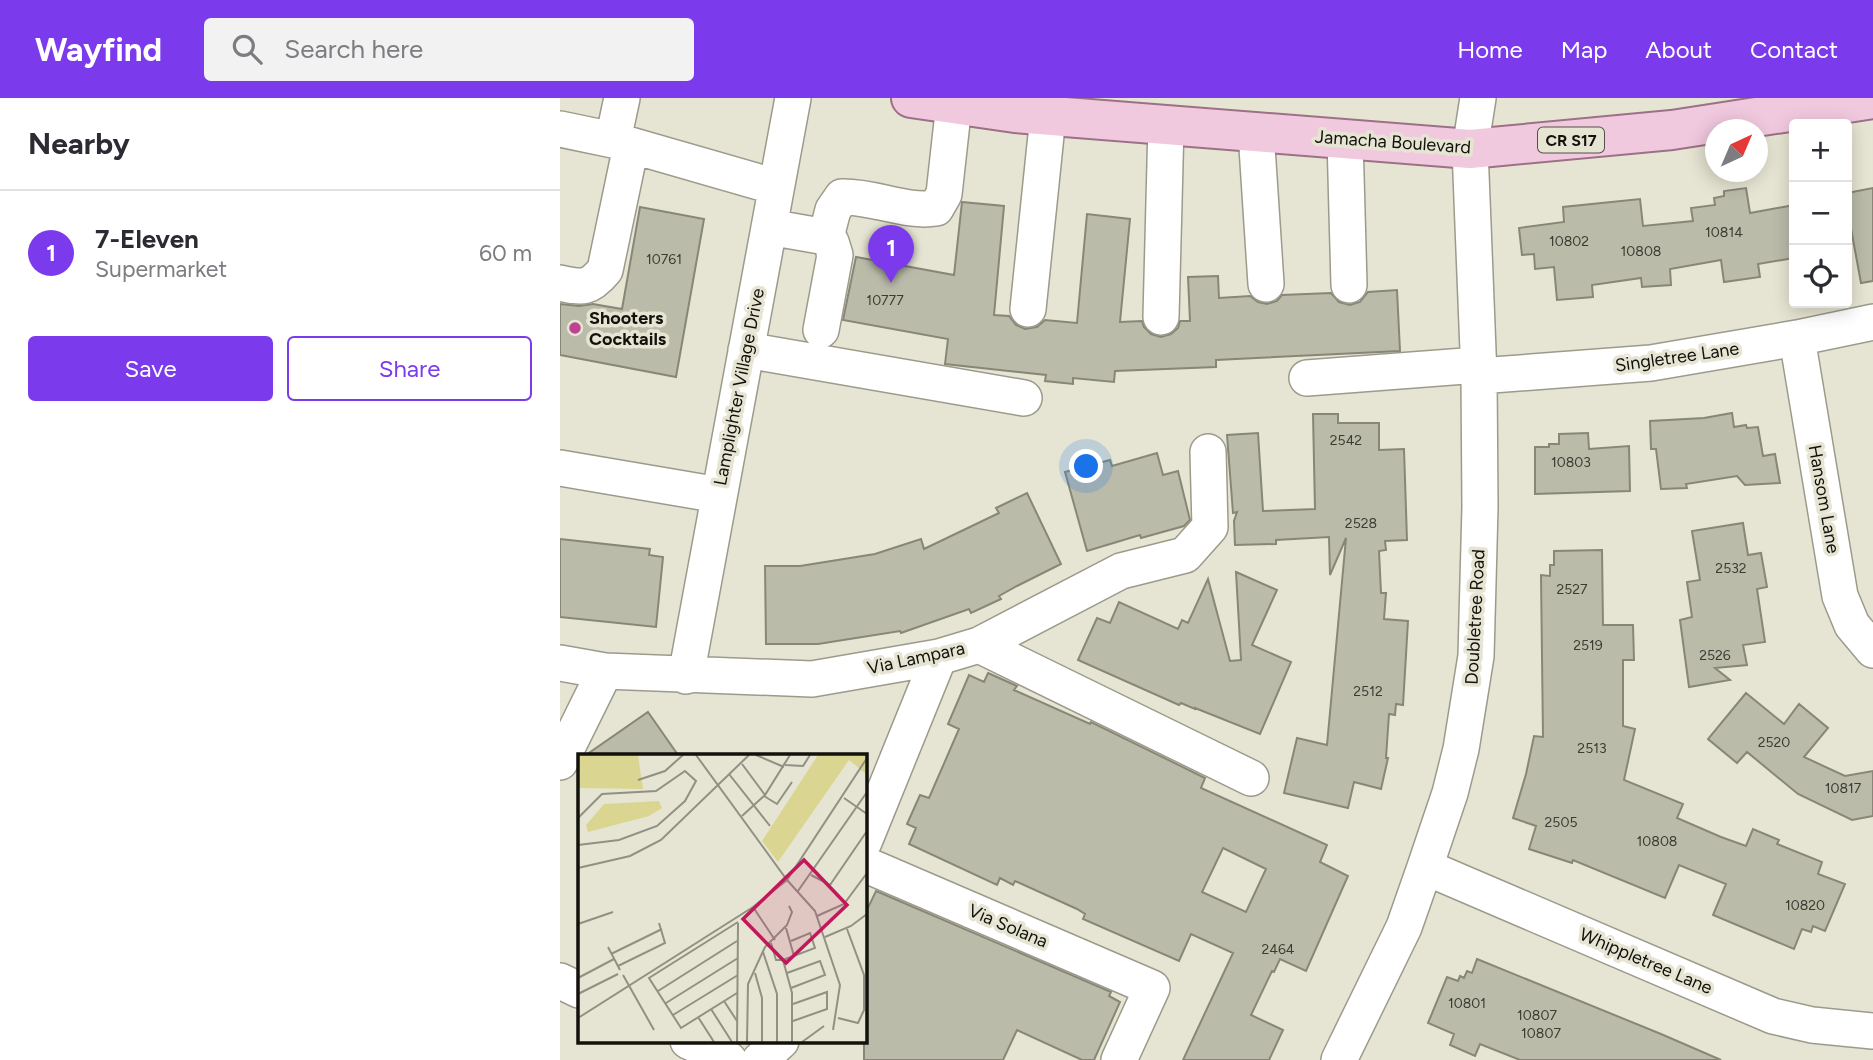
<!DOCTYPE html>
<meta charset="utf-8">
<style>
:root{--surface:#fff;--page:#f2f2f3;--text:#2b2b33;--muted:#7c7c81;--line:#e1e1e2;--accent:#7c3aed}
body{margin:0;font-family:Figtree,sans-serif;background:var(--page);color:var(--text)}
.controls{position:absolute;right:21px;top:21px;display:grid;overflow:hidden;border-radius:7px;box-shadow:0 4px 18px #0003}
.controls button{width:63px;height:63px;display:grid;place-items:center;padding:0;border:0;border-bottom:2px solid var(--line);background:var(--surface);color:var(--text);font:35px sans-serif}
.compass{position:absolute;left:1145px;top:21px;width:63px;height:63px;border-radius:50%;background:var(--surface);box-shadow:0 4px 18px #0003;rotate:44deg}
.you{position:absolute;left:527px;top:369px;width:24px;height:24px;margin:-18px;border:5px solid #fff;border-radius:50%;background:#1a73e8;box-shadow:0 0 0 10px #1a73e833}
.badge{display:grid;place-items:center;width:46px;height:46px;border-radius:50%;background:var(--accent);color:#fff;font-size:23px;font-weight:700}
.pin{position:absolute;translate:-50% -58px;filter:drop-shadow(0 2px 4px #0008)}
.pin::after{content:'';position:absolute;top:37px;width:24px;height:21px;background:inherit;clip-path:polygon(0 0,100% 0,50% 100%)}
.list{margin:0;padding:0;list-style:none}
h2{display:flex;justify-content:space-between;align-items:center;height:91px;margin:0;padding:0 28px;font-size:30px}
h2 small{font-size:23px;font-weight:400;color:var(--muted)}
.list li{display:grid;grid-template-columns:46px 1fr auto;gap:21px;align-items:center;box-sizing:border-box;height:126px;padding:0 28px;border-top:2px solid var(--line)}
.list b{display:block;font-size:26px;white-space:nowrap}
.list p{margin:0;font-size:23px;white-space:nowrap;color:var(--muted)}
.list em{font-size:23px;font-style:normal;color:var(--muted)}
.actions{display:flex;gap:14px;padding:21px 28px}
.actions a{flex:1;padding:16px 0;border:2px solid var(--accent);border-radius:7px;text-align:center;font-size:24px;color:var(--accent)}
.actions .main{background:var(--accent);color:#fff}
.icon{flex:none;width:38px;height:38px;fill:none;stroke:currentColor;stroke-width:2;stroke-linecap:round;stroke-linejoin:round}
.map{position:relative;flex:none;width:1313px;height:962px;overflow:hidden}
header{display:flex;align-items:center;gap:42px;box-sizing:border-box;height:98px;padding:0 35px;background:var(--accent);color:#fff}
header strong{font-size:33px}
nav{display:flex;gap:38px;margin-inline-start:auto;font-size:24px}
.search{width:490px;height:63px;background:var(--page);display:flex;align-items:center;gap:18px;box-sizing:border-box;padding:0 24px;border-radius:7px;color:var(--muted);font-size:26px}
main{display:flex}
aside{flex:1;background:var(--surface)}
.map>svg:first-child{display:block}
.building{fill:#bba;stroke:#888777;stroke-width:2;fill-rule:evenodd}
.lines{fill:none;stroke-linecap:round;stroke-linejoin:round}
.minor-casing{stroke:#9c9b8b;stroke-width:38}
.major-casing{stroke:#9c7186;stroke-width:42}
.minor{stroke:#fff;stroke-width:35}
.major{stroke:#f1c9df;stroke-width:38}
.poi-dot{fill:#bf4291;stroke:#e6e5d3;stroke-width:2.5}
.labels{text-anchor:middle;stroke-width:7;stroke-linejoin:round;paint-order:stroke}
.number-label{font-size:14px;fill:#3c3c33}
.shield{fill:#e6e5d3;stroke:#525147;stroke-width:2}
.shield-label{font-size:16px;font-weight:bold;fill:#12110b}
.street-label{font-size:18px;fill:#12110b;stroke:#e6e5d3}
.poi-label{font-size:18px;font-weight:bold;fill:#12110b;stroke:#e6e5d3;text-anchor:start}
.inset-road{fill:none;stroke:#919083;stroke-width:2}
.view{fill:#c2185b;fill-opacity:0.15;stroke:#c2185b;stroke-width:3.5}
.inset-edge{fill:none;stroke:#12110b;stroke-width:3.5}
</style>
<header>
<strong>Wayfind</strong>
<div class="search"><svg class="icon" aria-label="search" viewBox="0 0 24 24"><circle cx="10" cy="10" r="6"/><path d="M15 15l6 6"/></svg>Search here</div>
<nav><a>Home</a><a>Map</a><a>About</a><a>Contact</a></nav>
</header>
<main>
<aside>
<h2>Nearby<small></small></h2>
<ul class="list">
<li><span class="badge">1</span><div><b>7-Eleven</b><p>Supermarket</p></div><em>60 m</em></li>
</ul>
<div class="actions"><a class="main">Save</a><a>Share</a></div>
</aside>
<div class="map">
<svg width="1313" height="962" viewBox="0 0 1313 962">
<rect width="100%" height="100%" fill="#e6e5d3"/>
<path class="building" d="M1186 90 1190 115 1234 107V160L1198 166 1200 179 1164 184 1161 162 1110 171 1111 187 1082 189 1081 180 1032 187 1033 199 997 202 994 169 975 171 974 156 962 157 959 130 1004 124 1003 109 1080 101 1083 128 1133 123 1131 110 1155 107 1154 100 1164 98V93Z
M1313 90V183L1301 185 1287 109V95Z
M402 104 444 108 434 217 449 218 456 227 465 231 477 229 485 222 517 225 527 116 570 121 560 224 582 223 584 229 591 236 601 239 611 236 618 230 620 223H630L628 179 658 178 659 200 690 198 698 204 707 206 717 203 722 197 771 195 779 204 790 207 800 204 808 194 837 192 840 253 656 262V269L555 273 554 284 513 280V286L485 283 486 277 385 266 388 241 283 222 296 159 394 177Z
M80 109 144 121 116 279 0 257V206L19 208 33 206 62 211Z
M1172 315 1174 329 1186 327 1187 330 1198 329 1203 358 1215 356 1220 385 1185 387 1177 378 1126 386 1127 390 1101 391 1096 351H1091L1090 323 1144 320Z
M753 316H778V325H819V352L844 351 847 442 825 443 826 452 819 453 821 495H826L824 521 848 523 843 607 836 606 835 617 829 616 826 660H828L821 691 794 684 788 710 724 695 737 640 767 647 786 440 770 477 769 439 716 442V446L675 447 674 423 677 414 673 415 667 337 698 335 703 413 755 411Z
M1028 335 1029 351 1069 348 1070 393 975 396V349H989V346H999V336Z
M597 355 603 377 618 373 630 422 624 428 581 440 580 437 527 453 505 374 550 362 552 368Z
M467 395 501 466 457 488 439 498 441 501 411 515 409 511 341 535 340 533 258 546H206L205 468H240L315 456 361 441 364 451 439 415 436 410Z
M1183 425 1188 457 1201 455 1207 489 1197 491 1205 544 1183 547 1187 567 1155 570 1170 582 1129 589 1120 522 1132 519 1127 484 1140 482 1132 433Z
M0 441 90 451 89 457 103 459 96 529 0 519Z
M1042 452 1043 527H1073L1074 562H1063V628L1075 631 1064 682 1123 706 1117 720 1161 739 1186 748 1193 731 1219 742 1217 746 1262 764 1258 776 1285 786 1265 833 1253 828 1251 834 1242 831 1234 851 1153 817 1166 786 1119 767 1105 800 1013 762 1012 765 969 751 976 728 953 720 966 676 974 638 983 639 981 477 990 478V467H994V453Z
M676 474 717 492 692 547 731 564 700 636 635 610V611L621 605 619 607 518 562 537 520 550 525 559 504 618 531 622 522 628 525 648 481 670 563 681 562Z
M428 575 457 588 454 592 530 626 531 624 645 680 641 690 767 747 760 764 788 778 746 873 720 861 714 874 712 873 691 917 723 932 709 962H623L673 855 631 836 619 863 523 821 525 816 517 811 455 783 453 787 440 780 437 787 349 746 356 730 347 726 360 697 369 700 399 631 388 626 409 577 424 584ZM663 750 706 771 686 814 642 794Z
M1186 595 1224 626 1239 606 1268 630 1244 659 1285 678 1313 673V718L1292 722 1238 696 1187 654 1177 665 1148 641Z
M88 614 118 657H26Z
M316 793 551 894 549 898 560 904 534 962H522L457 932 443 962H304V818Z
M917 861 1101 936 1161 962H960L920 946 915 958 890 947 894 936 868 925 887 879 898 883 900 878 904 880 907 873 912 875Z"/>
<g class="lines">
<defs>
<path id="minor" d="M62 0 53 42 216 89
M0 31 53 42
M696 34 706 186
M785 41 789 187
M209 129 266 139 271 144 275 157 261 232
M266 139 273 112 282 99C314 98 345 115 376 110L384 96 394 6
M0 185C23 190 29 191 45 172L71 48
M468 211 488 18
M601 219 606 27
M1237 240 1280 498 1292 527 1313 552
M186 252 464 300
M919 278 1091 265 1237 240 1313 224
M747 280 918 267
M0 370 159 397
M419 547 691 680
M0 565 45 573 252 581 379 559 419 547 561 473 625 457 650 429 648 354
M126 578 233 0
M0 664 45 573
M304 744 379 559
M304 766 592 890 559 962
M865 769 1213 918 1252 927 1313 933
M0 883 19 892
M128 943 169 962
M200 962 221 943
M779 962 844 829 865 769 890 695 901 651 916 558 920 409 919 278 910 51 918 0"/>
<path id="major" d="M351 0 455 15 910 51 1112 32 1313 1"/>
</defs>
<use href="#minor" class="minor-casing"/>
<use href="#major" class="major-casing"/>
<use href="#minor" class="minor"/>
<use href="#major" class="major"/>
</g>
<circle class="poi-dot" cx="15" cy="230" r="7"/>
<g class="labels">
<g class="number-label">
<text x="1164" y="139">10814</text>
<text x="1009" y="148">10802</text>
<text x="1081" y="158">10808</text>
<text x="104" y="166">10761</text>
<text x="325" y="207">10777</text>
<text x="786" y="347">2542</text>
<text x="1011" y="369">10803</text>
<text x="801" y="430">2528</text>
<text x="1171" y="475">2532</text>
<text x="1012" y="496">2527</text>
<text x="1028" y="552">2519</text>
<text x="1155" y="562">2526</text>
<text x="808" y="598">2512</text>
<text x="1214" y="649">2520</text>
<text x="1032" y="655">2513</text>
<text x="1283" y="695">10817</text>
<text x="1001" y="729">2505</text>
<text x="1097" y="748">10808</text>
<text x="1245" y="812">10820</text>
<text x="718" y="856">2464</text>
<text x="907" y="910">10801</text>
<text x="977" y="922">10807</text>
<text x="981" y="940">10807</text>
</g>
<rect class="shield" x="978" y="29.5" width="66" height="25" rx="5"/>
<g class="shield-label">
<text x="1011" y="48">CR S17</text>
</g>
<g class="street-label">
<text transform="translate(833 44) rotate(4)" y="6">Jamacha Boulevard</text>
<text transform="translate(1117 259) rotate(-8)" y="6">Singletree Lane</text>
<text transform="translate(179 289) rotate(-79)" y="6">Lamplighter Village Drive</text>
<text transform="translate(1264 401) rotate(80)" y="6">Hansom Lane</text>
<text transform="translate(915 519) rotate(-87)" y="6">Doubletree Road</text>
<text transform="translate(356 560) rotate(-12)" y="6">Via Lampara</text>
<text transform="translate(448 828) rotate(23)" y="6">Via Solana</text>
<text transform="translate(1086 863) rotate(23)" y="6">Whippletree Lane</text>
</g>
<g class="poi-label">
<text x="29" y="226">Shooters<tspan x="29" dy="21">Cocktails</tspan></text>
</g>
</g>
<g transform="translate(18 656)">
<rect width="289" height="289" fill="#e6e5d3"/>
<path d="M0 1H60L65 35 0 34ZM240 1H289V21L271 6 200 108 184 87ZM81 47 84 54 71 62 10 78 8 71 26 50Z" fill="#dad691"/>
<path class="inset-road" d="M118 1 209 126 237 157 262 231 255 276M178 1 206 13M164 10 187 41M207 11 225 12 232 1M151 20 192 72M60 26 87 17 105 1M186 42 199 50 214 28M266 44 289 60M164 62 187 41 212 1M0 64 24 40 78 37 107 17 118 27 107 47 79 72 41 86 0 91M0 114 52 102 83 86 171 1M233 121 252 131 289 77M220 137 289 38M175 153 197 186M239 162 266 150 289 119M0 170 35 158M208 174 216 202M247 183 273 172 289 160M193 189 198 206H205M30 193 42 216M185 198 199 240V288M33 200 84 175M205 206 214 239V288M205 206 237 194 232 179 213 187M40 212 87 189 81 169M177 219 184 244V288M209 219 242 207 247 221 213 234M45 221 76 276M0 224 36 205M80 237 159 187M159 239 103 274 71 224 160 168M0 240 40 220M146 247 159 267M88 249 160 204M215 250 249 238V255L215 267M133 255 154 288M95 261 160 221M120 263 136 288M0 264 175 153 209 126 289 4M260 264 280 269 286 256V221L269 175M159 288 160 169M169 288 170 230 187 193 209 171 214 158 211 152M224 288 246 272"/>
<path class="view" d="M226 106 269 151 208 209 165 165Z"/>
<rect width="289" height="289" class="inset-edge"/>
</g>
</svg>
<div class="controls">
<button>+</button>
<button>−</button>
<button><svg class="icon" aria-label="locate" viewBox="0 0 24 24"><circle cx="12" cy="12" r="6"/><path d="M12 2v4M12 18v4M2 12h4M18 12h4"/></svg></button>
</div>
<svg class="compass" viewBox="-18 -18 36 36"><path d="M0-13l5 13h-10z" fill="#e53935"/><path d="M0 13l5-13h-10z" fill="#7c7c81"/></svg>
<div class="you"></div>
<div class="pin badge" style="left:331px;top:185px">1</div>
</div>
</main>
